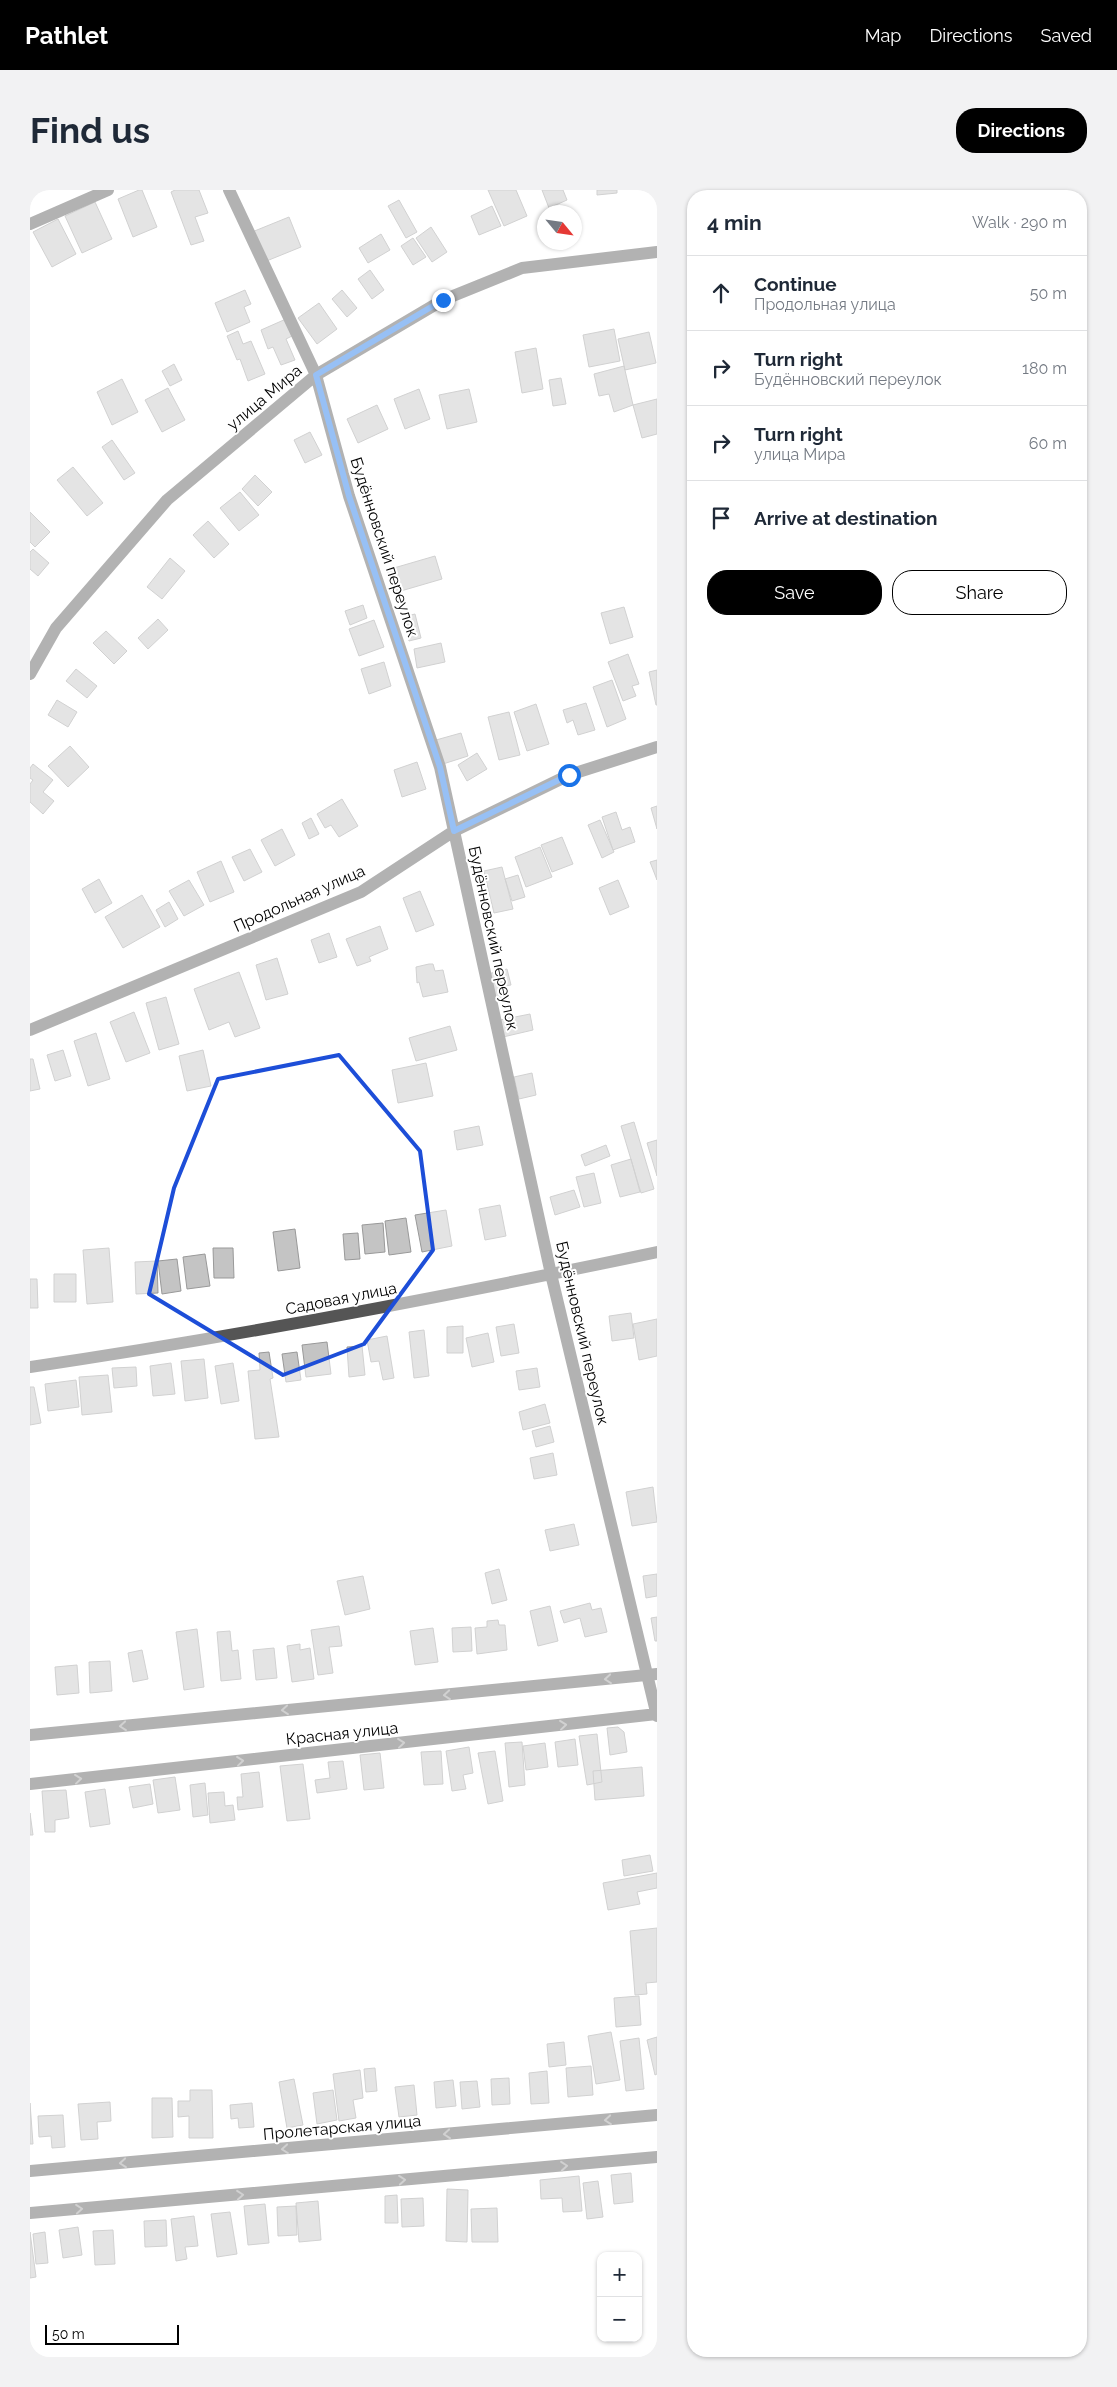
<!DOCTYPE html>
<meta charset="utf-8">
<style>
:root{--surface:#fff;--page:#f2f2f3;--text:#1f2937;--muted:#747a83;--line:#e0e1e3;--accent:#000}
body{margin:0;font-family:Raleway,sans-serif;background:var(--page);color:var(--text)}
.controls{position:absolute;right:15px;bottom:15px;display:grid;overflow:hidden;border-radius:10px;box-shadow:0 1px 4px #0004}
.controls button{width:45px;height:45px;display:grid;place-items:center;padding:0;border:0;border-bottom:1px solid var(--line);background:var(--surface);color:var(--text);font:25px sans-serif}
.compass{position:absolute;left:507px;top:15px;width:45px;height:45px;border-radius:50%;background:var(--surface);box-shadow:0 1px 4px #0004;rotate:119deg}
.scale{position:absolute;left:15px;bottom:12px;width:134px;box-sizing:border-box;padding-left:5px;border:2px solid #000;border-top:0;font-size:14px;line-height:18px;white-space:nowrap;color:#000;-webkit-text-stroke:4px #fff;paint-order:stroke}
.stop{position:absolute;width:15px;height:15px;margin:-11px;border:4px solid #1a73e8;border-radius:50%;background:#fff}
.stop.end{background:#1a73e8;border-color:#fff;box-shadow:0 1px 5px #0008}
.list{margin:0;padding:0;list-style:none}
h2{display:flex;justify-content:space-between;align-items:center;height:65px;margin:0;padding:0 20px;font-size:21px}
h2 small{font-size:16px;font-weight:400;color:var(--muted)}
.list li{display:grid;grid-template-columns:32px 1fr auto;gap:15px;align-items:center;box-sizing:border-box;height:75px;padding:0 20px;border-top:1px solid var(--line)}
.list b{display:block;font-size:19px;white-space:nowrap}
.list p{margin:0;font-size:16px;white-space:nowrap;color:var(--muted)}
.list em{font-size:16px;font-style:normal;color:var(--muted)}
.actions{display:flex;gap:10px;padding:15px 20px}
.actions a{flex:1;padding:11px 0;border:1px solid var(--accent);border-radius:20px;text-align:center;font-size:18px;color:var(--accent)}
.actions .main{background:var(--accent);color:#fff}
.icon{flex:none;width:28px;height:28px;fill:none;stroke:currentColor;stroke-width:2;stroke-linecap:round;stroke-linejoin:round}
.map{position:relative;flex:none;width:627px;height:2167px;overflow:hidden;border-radius:20px}
header{display:flex;align-items:center;gap:30px;box-sizing:border-box;height:70px;padding:0 25px;background:var(--accent);color:#fff}
header strong{font-size:24px}
nav{display:flex;gap:28px;margin-inline-start:auto;font-size:18px}
.intro{display:flex;align-items:center;justify-content:space-between;box-sizing:border-box;height:120px;padding:0 30px}
h1{margin:0;font-size:35px}
.button{padding:12px 22px;border-radius:20px;background:var(--accent);color:#fff;font-size:18px;font-weight:700}
main{display:flex;gap:30px;padding:0 30px}
aside{flex:1;background:var(--surface);border-radius:20px;box-shadow:0 1px 4px #0004}
.map>svg:first-child{display:block}
.building{fill:#c4c4c4;stroke:#999}
.lines{fill:none;stroke-linecap:round;stroke-linejoin:round}
.minor{stroke:#555;stroke-width:12}
.oneway{stroke:#999}
.route{stroke:#1a73e8;stroke-width:6}
.marked{fill:none;stroke:#1d4ed8;stroke-width:4;stroke-linejoin:round}
.labels{text-anchor:middle;stroke-width:4;stroke-linejoin:round;paint-order:stroke}
.street-label{font-size:16px;fill:#000;stroke:#fff}
</style>
<header>
<strong>Pathlet</strong>
<nav><a>Map</a><a>Directions</a><a>Saved</a></nav>
</header>
<div class="intro"><h1>Find us</h1><a class="button">Directions</a></div>
<main>
<div class="map">
<svg width="627" height="2167" viewBox="0 0 627 2167">
<rect width="100%" height="100%" fill="#fff"/>
<path class="building" d="M109 0H112L127 37 103 47 88 9Z
M145 0H169L178 23 165 27 174 51 161 55 141 2Z
M458 0H486L497 26 474 36Z
M512 0H533L537 10 519 18Z
M567 0H587V3L567 5Z
M369 10 387 42 376 48 358 16Z
M65 12 82 49 52 63 35 26Z
M462 16 471 36 449 45 441 26Z
M259 27 271 57 234 72 222 42Z
M28 29 46 64 22 77 3 42Z
M401 37 417 62 402 72 386 48Z
M351 44 360 60 338 73 329 58Z
M383 48 396 67 383 75 371 56Z
M340 80 354 100 342 109 328 89Z
M215 100 221 114 214 117 220 132 197 142 185 113Z
M312 100 327 118 317 127 302 109Z
M289 113 307 139 287 154 268 128Z
M256 129 262 146 256 149 265 170 251 175 243 157 238 159 231 140Z
M584 139 590 171 559 177 553 145Z
M208 141 213 154 221 151 235 184 218 191 210 169 207 170 197 146Z
M619 142 626 173 595 180 588 149Z
M506 158 513 199 492 203 485 162Z
M144 174 152 190 140 196 132 181Z
M594 176 603 215 584 222 579 204 569 206 564 184Z
M531 188 536 214 523 216 519 190Z
M92 189 108 222 82 235 67 202Z
M138 198 155 230 132 242 115 210Z
M389 199 400 229 375 239 364 209Z
M439 199 447 232 417 239 409 205Z
M627 209V244L612 248 603 215Z
M347 215 358 239 328 253 317 229Z
M280 242 292 265 275 273 264 250Z
M82 250 105 283 94 290 72 257Z
M43 277 73 313 57 326 27 290Z
M225 285 242 302 228 316 212 299Z
M210 302 229 325 209 341 190 318Z
M0 322 20 342 5 357 0 352Z
M178 331 199 354 184 368 163 345Z
M3 359 19 373 8 386 0 379V362Z
M405 366 412 389 364 403 357 380Z
M140 368 155 381 132 409 117 397Z
M333 415 337 428 320 435 315 421Z
M594 417 603 447 580 454 571 423Z
M385 424 391 448 379 451 373 427Z
M128 429 138 440 118 459 108 448Z
M344 430 354 457 329 466 319 439Z
M76 441 97 461 84 474 63 453Z
M411 453 415 472 387 478 384 459Z
M598 464 609 494 602 496 606 506 593 511 578 472Z
M354 472 361 496 339 504 331 479Z
M46 479 67 496 57 508 36 491Z
M627 480V515H626L619 482Z
M582 490 596 529 577 537 563 497Z
M27 510 47 522 38 537 18 525Z
M556 513 565 540 548 545 543 530 537 533 533 520Z
M506 514 519 554 497 561 484 522Z
M479 522 490 565 469 570 458 527Z
M431 543 438 566 413 574 406 550Z
M40 556 59 577 38 597 18 576Z
M447 563 457 579 437 591 428 575Z
M387 572 396 599 372 607 364 580Z
M3 574 23 590 13 602 24 611 13 624 0 612V594L3 590 0 588V578Z
M312 609 328 636 309 647 301 635 295 638 287 624Z
M627 616V639L621 618Z
M586 622 592 640 600 637 605 652 583 660 572 627Z
M281 628 289 644 279 649 272 633Z
M570 630 584 662 572 668 558 635Z
M252 639 265 665 245 676 231 650Z
M532 647 543 674 522 682 511 655Z
M510 657 522 687 496 697 485 667Z
M220 659 232 682 214 691 202 667Z
M627 670V690L620 672Z
M191 671 204 702 180 712 167 682Z
M472 677 483 719 464 723 454 681Z
M488 685 495 707 482 711 475 689Z
M69 689 82 713 65 723 52 699Z
M159 690 174 715 154 726 139 701Z
M588 690 599 717 580 725 569 698Z
M390 701 404 735 386 742 373 708Z
M112 705 130 737 93 758 75 727Z
M139 712 148 729 135 737 126 720Z
M350 736 358 759 339 767 341 771 327 776 316 749Z
M299 743 307 767 289 773 281 750Z
M247 768 258 804 236 810 226 775Z
M399 774H403L405 781 413 780 418 802 393 807 389 792 387 793 386 777Z
M477 779 481 795 476 796 479 808 465 811 458 784Z
M209 782 230 838 205 847 199 832 179 840 164 799Z
M136 807 149 854 129 860 116 813Z
M104 822 120 863 96 872 80 832Z
M500 824 503 840 473 847 470 830Z
M420 836 427 860 386 871 379 848Z
M66 843 80 889 58 896 44 851Z
M33 860 41 886 25 891 17 865Z
M173 860 181 896 157 901 149 866Z
M0 869H3L10 899 0 901Z
M396 873 403 906 368 913 362 880Z
M502 883 506 905 489 909 484 887Z
M604 932 624 999 611 1003 591 936Z
M449 936 453 955 427 960 424 941Z
M627 950V986L617 953Z
M576 955 580 966 555 976 551 965Z
M601 969 610 1002 590 1007 581 975Z
M564 983 571 1013 554 1017 546 987Z
M544 1000 550 1017 525 1025 520 1007Z
M470 1015 476 1046 455 1050 449 1019Z
M416 1020 422 1056 392 1062 385 1025Z
M376 1028 381 1062 359 1065 355 1031Z
M353 1033 355 1062 335 1064 332 1035Z
M265 1039 270 1078 248 1081 243 1042Z
M328 1043 330 1069 315 1070 313 1044Z
M79 1058 83 1112 57 1114 53 1060Z
M183 1058H203L204 1088H184Z
M175 1064 180 1096 157 1099 153 1067Z
M147 1069 151 1101 132 1104 128 1071Z
M127 1071 128 1103 106 1104 105 1072Z
M24 1084H46V1112H24Z
M0 1089H7L8 1118H0Z
M601 1123 604 1148 582 1151 579 1126Z
M627 1129V1166L609 1170 603 1134Z
M484 1134 489 1163 471 1166 466 1137Z
M433 1136V1163H417V1137Z
M394 1140 399 1186 384 1188 379 1142Z
M458 1143 464 1172 442 1177 436 1148Z
M357 1146 364 1188 353 1190 349 1171 341 1172 337 1150Z
M297 1152 301 1184 276 1187 272 1155Z
M332 1156 335 1185 319 1187 317 1157Z
M239 1162 243 1188 240 1189 249 1247 225 1249 218 1181 230 1180 229 1163Z
M267 1162 271 1190 256 1192 252 1164Z
M174 1169 178 1208 155 1211 151 1171Z
M141 1173 145 1204 123 1206 120 1176Z
M203 1173 209 1211 191 1214 185 1176Z
M106 1177 107 1196 84 1198 82 1178Z
M507 1178 510 1197 489 1200 486 1181Z
M78 1185 82 1222 52 1225 49 1187Z
M46 1190 49 1217 18 1221 15 1194Z
M0 1197H4L11 1233 0 1235Z
M515 1214 520 1233 493 1240 489 1222Z
M520 1236 524 1252 506 1257 502 1241Z
M523 1263 527 1285 504 1289 500 1268Z
M623 1297 627 1332 602 1336 596 1302Z
M544 1334 549 1355 520 1361 515 1340Z
M469 1379 477 1410 462 1414 455 1383Z
M627 1384V1406L616 1408 613 1386Z
M333 1386 340 1419 315 1425 307 1391Z
M560 1413 562 1420 571 1418 577 1442 555 1447 550 1428 534 1433 530 1421Z
M520 1416 528 1451 508 1456 500 1421Z
M627 1427V1451H625L621 1428Z
M468 1430 469 1435H475L477 1460 447 1464 445 1438 457 1437V1431Z
M309 1436 312 1456 299 1457 303 1483 288 1485 281 1440Z
M441 1437 442 1461 423 1462 422 1438Z
M403 1438 408 1472 385 1475 380 1441Z
M167 1439 174 1497 154 1500 146 1442Z
M200 1441 202 1461 208 1460 211 1489 191 1491 187 1442Z
M270 1454V1460L280 1458 284 1489 262 1492 257 1456Z
M244 1458 247 1488 226 1490 223 1460Z
M112 1460 118 1489 103 1492 98 1463Z
M80 1471 82 1501 60 1503 59 1472Z
M47 1475 49 1503 27 1505 25 1477Z
M588 1537 594 1542 597 1562 580 1565 577 1538Z
M567 1544 572 1592 557 1595 549 1546Z
M545 1549 548 1575 528 1577 525 1552Z
M492 1552 495 1595 479 1597 475 1553Z
M515 1553 518 1577 496 1580 493 1556Z
M439 1557 443 1583 433 1585 436 1599 422 1601 416 1561Z
M411 1561 413 1594 394 1595 391 1562Z
M465 1561 473 1611 458 1614 448 1563Z
M350 1563 354 1598 334 1600 330 1565Z
M313 1571 317 1599 287 1603 285 1590 300 1588 298 1572Z
M273 1574 280 1629 257 1631 250 1576Z
M612 1577 614 1606 565 1610 563 1581Z
M229 1582 233 1617 208 1620 207 1607H213L211 1584Z
M145 1587 150 1620 128 1623 123 1590Z
M175 1593 178 1625 163 1627 160 1595Z
M120 1594 123 1614 103 1618 99 1597Z
M75 1599 80 1634 60 1637 55 1602Z
M36 1600 39 1628 25 1630V1642H15L12 1601Z
M194 1602 195 1616 203 1615 205 1630 180 1633 178 1603Z
M0 1623 3 1645H0Z
M620 1665 623 1681 594 1686 592 1670Z
M627 1683V1698L607 1702 610 1714 578 1720 573 1693Z
M627 1738V1792L616 1793 617 1804 605 1805 600 1741Z
M609 1806 611 1835 586 1837 584 1808Z
M581 1842 590 1890 566 1894 558 1846Z
M627 1847V1884L625 1885 617 1850Z
M609 1848 614 1899 596 1901 590 1851Z
M534 1852 536 1875 519 1877 517 1854Z
M561 1876 563 1905 538 1907 536 1878Z
M345 1878 347 1901 336 1902 334 1879Z
M330 1880 333 1908 323 1910 326 1928 309 1931 303 1884Z
M517 1881 519 1913 501 1914 499 1883Z
M479 1888 480 1914 462 1915 461 1889Z
M264 1889 273 1935 257 1938 249 1892Z
M423 1890 426 1916 406 1918 404 1892Z
M447 1891 450 1917 432 1919 430 1892Z
M384 1895 387 1925 369 1927 365 1897Z
M160 1900H182L183 1948H159V1926L148 1927V1911H160Z
M303 1900 307 1930 287 1934 283 1903Z
M122 1908H142L143 1947 122 1948Z
M80 1912 81 1931 67 1932 68 1949 51 1950 48 1914Z
M0 1913 3 1954H0Z
M222 1913 224 1937 209 1938 208 1928 201 1929 200 1915Z
M33 1925 35 1957 22 1958 21 1946 9 1947 8 1926Z
M601 1983 603 2012 584 2014 581 1985Z
M549 1986 552 2021 533 2022 532 2008 511 2009 510 1990Z
M568 1991 573 2027 557 2029 553 1993Z
M417 1999 438 2000 437 2052 416 2051Z
M367 2005 368 2033H355V2006Z
M393 2008 394 2036 372 2037 371 2009Z
M288 2011 291 2050 269 2052 266 2013Z
M235 2014 239 2053 218 2055 214 2016Z
M266 2016 267 2045 248 2046 247 2017Z
M467 2018 468 2052H442L441 2019Z
M200 2022 207 2064 187 2067 181 2024Z
M164 2026 168 2056 155 2057 157 2069 146 2071 141 2029Z
M136 2030 137 2056 115 2057 114 2031Z
M48 2037 52 2065 33 2068 29 2040Z
M83 2040 85 2074 65 2075 63 2041Z
M0 2042 6 2087 0 2088Z
M15 2042 18 2073 6 2074 3 2044Z"/>
<g class="lines">
<path class="minor" d="M199 0 286 185 319 306 410 577 521 1084 627 1526
M0 34 78 0
M0 484 26 438 137 310 286 185 413 110 492 78 627 62
M0 840 331 702 424 641 539 585 627 557
M0 1177C210 1146 419 1106 627 1062
M0 1545 627 1484
M0 1594 627 1524
M0 1981 627 1925
M0 2023 627 1967"/>
</g>
<defs><path id="oneway-chevron" d="M-2-3.5L2.5 0L-2 3.5" fill="none" stroke-width="1.6" stroke-linecap="round" stroke-linejoin="round" transform="scale(1.25)"/></defs>
<g class="oneway">
<use href="#oneway-chevron" transform="translate(578 1489) rotate(175)"/>
<use href="#oneway-chevron" transform="translate(417 1505) rotate(175)"/>
<use href="#oneway-chevron" transform="translate(255 1520) rotate(175)"/>
<use href="#oneway-chevron" transform="translate(533 1535) rotate(-6)"/>
<use href="#oneway-chevron" transform="translate(93 1536) rotate(175)"/>
<use href="#oneway-chevron" transform="translate(371 1553) rotate(-6)"/>
<use href="#oneway-chevron" transform="translate(210 1571) rotate(-6)"/>
<use href="#oneway-chevron" transform="translate(48 1589) rotate(-6)"/>
<use href="#oneway-chevron" transform="translate(578 1930) rotate(175)"/>
<use href="#oneway-chevron" transform="translate(417 1944) rotate(175)"/>
<use href="#oneway-chevron" transform="translate(255 1959) rotate(175)"/>
<use href="#oneway-chevron" transform="translate(93 1973) rotate(175)"/>
<use href="#oneway-chevron" transform="translate(534 1976) rotate(-5)"/>
<use href="#oneway-chevron" transform="translate(372 1990) rotate(-5)"/>
<use href="#oneway-chevron" transform="translate(210 2005) rotate(-5)"/>
<use href="#oneway-chevron" transform="translate(49 2019) rotate(-5)"/>
</g>
<g class="lines">
<path class="route" d="M413 110 286 185 319 306 410 577 424 641 539 585"/>
</g>
<path d="M0 0H627V2167H0ZM309 865 390 961 403 1060 334 1154 253 1185 119 1104 144 998 188 889Z" fill="#fff" fill-opacity=".55" fill-rule="evenodd"/>
<path class="marked" d="M309 865 390 961 403 1060 334 1154 253 1185 119 1104 144 998 188 889Z"/>
<g class="labels">
<g class="street-label">
<text transform="translate(234 207) rotate(-40)" y="6">улица Мира</text>
<text transform="translate(355 357) rotate(72)" y="6">Будённовский переулок</text>
<text transform="translate(269 708) rotate(-24)" y="6">Продольная улица</text>
<text transform="translate(464 748) rotate(78)" y="6">Будённовский переулок</text>
<text transform="translate(311 1108) rotate(-11)" y="6">Садовая улица</text>
<text transform="translate(553 1143) rotate(77)" y="6">Будённовский переулок</text>
<text transform="translate(312 1543) rotate(-6)" y="6">Красная улица</text>
<text transform="translate(312 1937) rotate(-5)" y="6">Пролетарская улица</text>
</g>
</g>
</svg>
<div class="controls">
<button>+</button>
<button>−</button>
</div>
<svg class="compass" viewBox="-18 -18 36 36"><path d="M0-13l5 13h-10z" fill="#e53935"/><path d="M0 13l5-13h-10z" fill="#747a83"/></svg>
<div class="scale">50 m</div>
<div class="stop" style="left:539px;top:585px"></div>
<div class="stop end" style="left:413px;top:110px"></div>
</div>
<aside>
<h2>4 min<small>Walk · 290 m</small></h2>
<ul class="list">
<li><svg class="icon" aria-label="ahead" viewBox="0 0 24 24"><path d="M12 20V5M6 11l6-6 6 6"/></svg><div><b>Continue</b><p>Продольная улица</p></div><em>50 m</em></li>
<li><svg class="icon" aria-label="right" viewBox="0 0 24 24"><path d="M7 20v-9h11M14 6l5 5-5 5"/></svg><div><b>Turn right</b><p>Будённовский переулок</p></div><em>180 m</em></li>
<li><svg class="icon" aria-label="right" viewBox="0 0 24 24"><path d="M7 20v-9h11M14 6l5 5-5 5"/></svg><div><b>Turn right</b><p>улица Мира</p></div><em>60 m</em></li>
<li><svg class="icon" aria-label="arrive" viewBox="0 0 24 24"><path d="M6 21V4h12l-3 4 3 4H6"/></svg><div><b>Arrive at destination</b></div></li>
</ul>
<div class="actions"><a class="main">Save</a><a>Share</a></div>
</aside>
</main>
